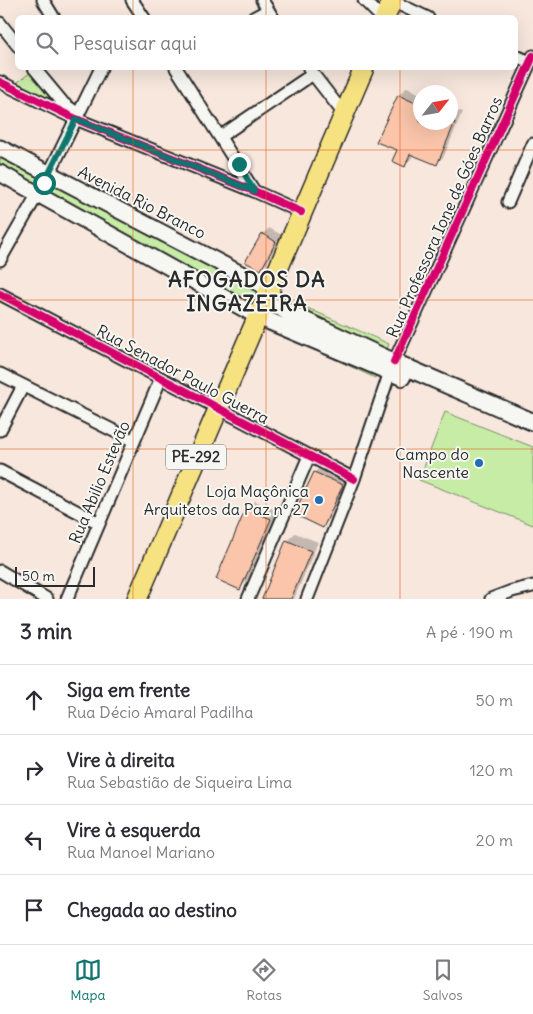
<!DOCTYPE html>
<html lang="pt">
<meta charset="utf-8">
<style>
:root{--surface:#fff;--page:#f7f7f7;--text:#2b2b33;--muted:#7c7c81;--line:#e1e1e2;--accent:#0f766e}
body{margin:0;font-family:Delius,sans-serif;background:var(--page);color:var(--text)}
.compass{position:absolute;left:413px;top:85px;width:45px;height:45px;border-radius:50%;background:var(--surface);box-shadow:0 5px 20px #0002;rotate:59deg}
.scale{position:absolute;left:15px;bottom:12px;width:80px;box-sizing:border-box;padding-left:5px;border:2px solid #2b2b2b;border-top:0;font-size:14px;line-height:18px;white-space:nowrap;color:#2b2b2b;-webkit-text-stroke:4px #f6f6f2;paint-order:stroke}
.stop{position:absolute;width:15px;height:15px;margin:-11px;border:4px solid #0f766e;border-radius:50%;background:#fff}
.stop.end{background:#0f766e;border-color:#fff;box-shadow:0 1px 5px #0008}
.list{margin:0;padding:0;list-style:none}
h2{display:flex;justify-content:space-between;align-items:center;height:65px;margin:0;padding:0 20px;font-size:21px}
h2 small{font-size:16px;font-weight:400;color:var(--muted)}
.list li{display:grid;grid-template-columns:32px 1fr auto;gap:15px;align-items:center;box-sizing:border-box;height:70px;padding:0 20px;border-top:1px solid var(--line)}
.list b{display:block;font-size:19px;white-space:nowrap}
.list p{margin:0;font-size:16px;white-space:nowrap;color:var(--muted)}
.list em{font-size:16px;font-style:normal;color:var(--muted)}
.icon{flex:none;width:28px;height:28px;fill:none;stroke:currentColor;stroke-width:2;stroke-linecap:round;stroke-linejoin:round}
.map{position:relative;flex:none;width:533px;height:599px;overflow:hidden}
.search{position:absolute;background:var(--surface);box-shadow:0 5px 20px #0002;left:15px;right:15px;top:15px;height:55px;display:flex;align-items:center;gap:12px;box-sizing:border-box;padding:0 18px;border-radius:8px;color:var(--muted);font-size:19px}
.sheet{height:345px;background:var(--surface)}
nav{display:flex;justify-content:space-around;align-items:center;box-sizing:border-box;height:70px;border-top:1px solid var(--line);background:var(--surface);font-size:14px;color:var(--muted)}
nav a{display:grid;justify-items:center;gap:2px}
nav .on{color:var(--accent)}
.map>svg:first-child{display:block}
.green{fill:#c7eca6;stroke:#798c68}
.shadow{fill:#0003}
.building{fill:#fac5ab;stroke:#2b2b2b}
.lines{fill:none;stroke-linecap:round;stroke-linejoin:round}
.minor-casing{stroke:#2b2b2b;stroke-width:15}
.tertiary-casing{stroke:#2b2b2b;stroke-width:19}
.secondary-casing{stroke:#2b2b2b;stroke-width:20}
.primary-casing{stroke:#2b2b2b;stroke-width:22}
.minor{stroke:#f6f6f2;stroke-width:11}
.tertiary{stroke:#f6f6f2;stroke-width:15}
.secondary{stroke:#f6f6f2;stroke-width:16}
.primary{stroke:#f7e281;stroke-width:19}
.cycleway-casing{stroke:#f6f6f2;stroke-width:11}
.cycleway{stroke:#d6006c;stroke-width:8}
.route{stroke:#0f766e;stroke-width:6}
.grid{fill:none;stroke:#df570e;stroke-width:1;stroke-opacity:0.55}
.poi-dot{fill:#1f6fb2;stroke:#f6f6f2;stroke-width:2}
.labels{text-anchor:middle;stroke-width:4;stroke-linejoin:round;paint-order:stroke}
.shield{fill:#f6f6f2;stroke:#686867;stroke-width:1}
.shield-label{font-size:15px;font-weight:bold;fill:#2b2b2b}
.street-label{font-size:16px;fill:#2b2b2b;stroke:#f6f6f2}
.poi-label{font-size:16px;fill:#2b2b2b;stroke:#f6f6f2;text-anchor:end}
.district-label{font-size:21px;font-weight:bold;letter-spacing:1px;fill:#2b2b2b;stroke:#f6f6f2}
</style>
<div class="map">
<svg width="533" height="599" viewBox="0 0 533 599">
<rect width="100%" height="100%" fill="#f7e7dd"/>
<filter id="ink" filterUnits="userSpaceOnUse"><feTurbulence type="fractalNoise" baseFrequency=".02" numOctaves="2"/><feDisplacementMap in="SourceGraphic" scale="10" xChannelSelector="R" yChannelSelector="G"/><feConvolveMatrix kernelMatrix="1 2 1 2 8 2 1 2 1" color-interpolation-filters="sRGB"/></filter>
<g filter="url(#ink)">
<path class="green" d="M31 72 55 104 14 85Z
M0 154 260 289 253 306 95 217 0 166Z
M280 296 389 344 375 378 264 326Z
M445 412 533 447V525L419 480Z"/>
<path class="shadow" d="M407 87 420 94V122H450V108L462 113 444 156 436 164 414 155 405 166 398 150 377 141 399 95Z
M269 228 282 235 267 263 261 269 247 261 263 234Z
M321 466 348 479 329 520 323 526 296 513 315 472Z
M255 501 278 511 248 580 240 588 247 509Z
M295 533 318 542 294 599H264L287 541Z"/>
<path class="building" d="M398 95 420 105V122H455L437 165 410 154 405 167 392 161 397 150 376 142Z
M262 233 276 242 261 270 245 262Z
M314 472 343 485 323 528 294 514Z
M246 508 271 519 240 590 216 579Z
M286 540 311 551 291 599H262Z"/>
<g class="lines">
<defs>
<path id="minor" d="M43 0 54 18
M132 0 144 18
M262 0 273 18
M364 0 382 18
M392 1 428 18
M253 18 268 10
M0 23 18 46
M516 56 530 62
M34 68 64 104 77 113
M176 68 254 191
M309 69 344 114
M0 82 76 119 254 191 301 212
M221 136 313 74
M508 202 533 144
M0 260 49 174 101 68
M0 294 354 479
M394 362 533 56
M0 374 134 441
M0 430 23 386
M0 471 99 523
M0 571 47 599
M67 599 161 378
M248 599 309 456
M307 599 354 479 390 372
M491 599 512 591 533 586"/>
<path id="tertiary" d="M0 148 268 288
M0 173 257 316"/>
<path id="secondary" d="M268 288 278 306 295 316 394 362 533 422
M257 316 402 377"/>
<path id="primary" d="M385 18 392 0
M137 599 364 68"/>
</defs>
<use href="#minor" class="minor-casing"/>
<use href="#tertiary" class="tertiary-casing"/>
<use href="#secondary" class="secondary-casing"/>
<use href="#primary" class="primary-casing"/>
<use href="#minor" class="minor"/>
<use href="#tertiary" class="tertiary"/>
<use href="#secondary" class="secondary"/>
<use href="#primary" class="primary"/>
<defs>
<path id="cycleway" d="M0 82 76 119 254 191 301 212
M0 294 354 479
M394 362 533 56"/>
</defs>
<use href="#cycleway" class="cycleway-casing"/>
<use href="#cycleway" class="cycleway"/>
</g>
</g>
<g class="lines" filter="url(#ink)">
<path class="route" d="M44 183 76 119 254 191 239 164"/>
</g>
<path class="grid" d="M133 0V18M266 0V18M400 0V18M133 68V599M266 68V599M400 68V599M0 150H533M0 300H533M0 449H533"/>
<g class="poi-dot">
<circle cx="479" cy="463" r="5"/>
<circle cx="319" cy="500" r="5"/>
</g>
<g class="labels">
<rect class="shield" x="166" y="444.5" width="60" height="25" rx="4"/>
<g class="shield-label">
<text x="196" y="462">PE-292</text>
</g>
<g class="street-label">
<text transform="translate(142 202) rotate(27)" y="6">Avenida Rio Branco</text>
<text transform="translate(444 217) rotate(-66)" y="6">Rua Professora Ione de Góes Barros</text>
<text transform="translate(183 374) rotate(28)" y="6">Rua Senador Paulo Guerra</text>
<text transform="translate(99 482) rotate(-67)" y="6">Rua Abilio Estevão</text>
</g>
<g class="poi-label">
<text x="469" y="460">Campo do<tspan x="469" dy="18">Nascente</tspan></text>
<text x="309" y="497">Loja Maçônica<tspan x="309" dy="18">Arquitetos da Paz nº 27</tspan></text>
</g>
<g class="district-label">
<text x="247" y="287">AFOGADOS DA<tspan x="247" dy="24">INGAZEIRA</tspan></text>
</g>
</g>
</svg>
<svg class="compass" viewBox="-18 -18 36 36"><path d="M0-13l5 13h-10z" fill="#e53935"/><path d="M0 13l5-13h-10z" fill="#7c7c81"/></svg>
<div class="scale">50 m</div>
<div class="stop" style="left:44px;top:183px"></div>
<div class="stop end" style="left:239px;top:164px"></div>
<div class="search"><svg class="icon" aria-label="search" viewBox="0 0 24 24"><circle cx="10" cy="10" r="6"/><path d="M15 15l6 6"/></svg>Pesquisar aqui</div>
</div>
<section class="sheet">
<h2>3 min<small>A pé · 190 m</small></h2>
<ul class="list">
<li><svg class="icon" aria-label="ahead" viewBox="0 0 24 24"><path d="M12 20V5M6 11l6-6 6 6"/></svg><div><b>Siga em frente</b><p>Rua Décio Amaral Padilha</p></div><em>50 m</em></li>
<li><svg class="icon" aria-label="right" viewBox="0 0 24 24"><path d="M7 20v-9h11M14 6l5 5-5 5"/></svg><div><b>Vire à direita</b><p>Rua Sebastião de Siqueira Lima</p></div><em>120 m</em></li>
<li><svg class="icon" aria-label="left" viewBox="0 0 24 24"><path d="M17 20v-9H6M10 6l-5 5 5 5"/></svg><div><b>Vire à esquerda</b><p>Rua Manoel Mariano</p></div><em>20 m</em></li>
<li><svg class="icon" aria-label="arrive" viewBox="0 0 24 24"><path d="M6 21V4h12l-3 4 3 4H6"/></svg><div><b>Chegada ao destino</b></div></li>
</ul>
</section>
<nav>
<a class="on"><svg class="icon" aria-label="map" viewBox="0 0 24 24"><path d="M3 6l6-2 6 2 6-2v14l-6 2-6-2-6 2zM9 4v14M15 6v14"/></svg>Mapa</a>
<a><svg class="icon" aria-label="directions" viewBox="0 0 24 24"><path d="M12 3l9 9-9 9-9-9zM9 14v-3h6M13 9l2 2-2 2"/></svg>Rotas</a>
<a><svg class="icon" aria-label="saved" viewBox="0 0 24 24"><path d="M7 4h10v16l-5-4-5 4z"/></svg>Salvos</a>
</nav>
